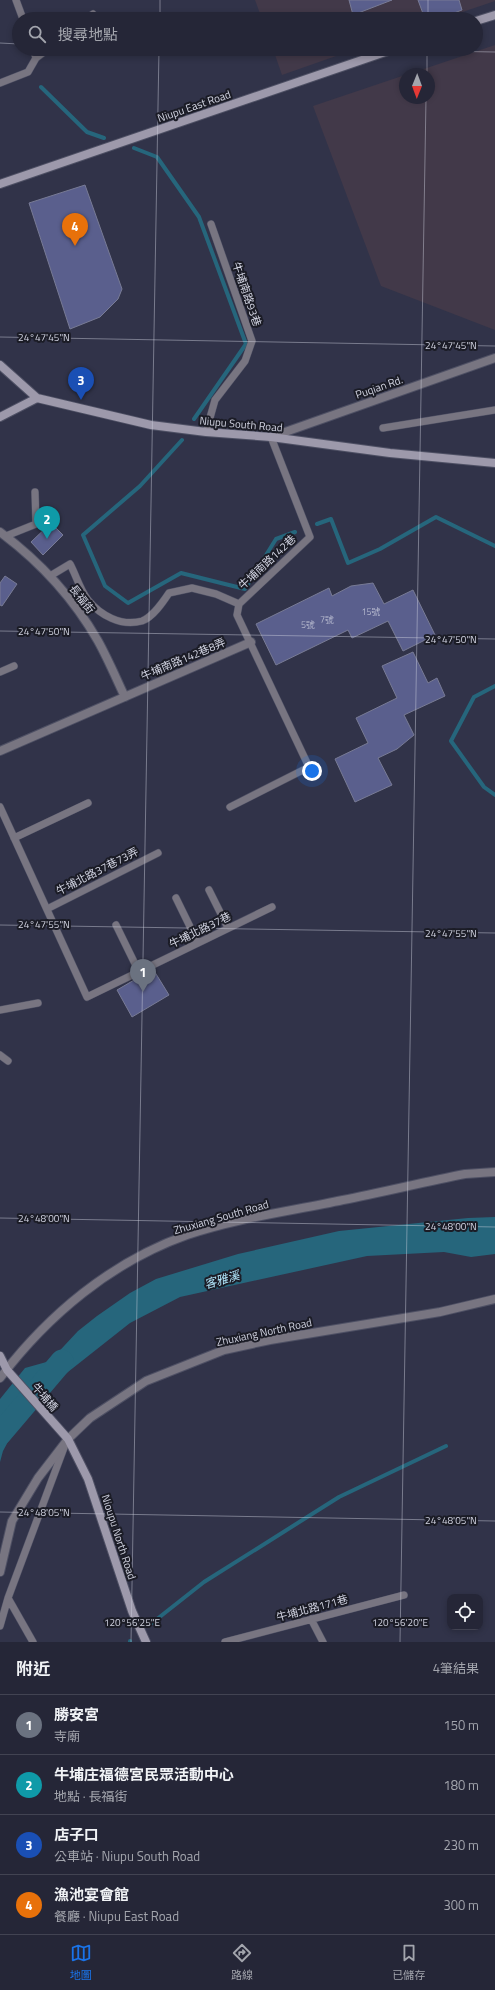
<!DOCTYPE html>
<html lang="zh-TW">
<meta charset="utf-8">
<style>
:root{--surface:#252637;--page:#2d2e3f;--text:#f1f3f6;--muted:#a3a5ad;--line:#424352;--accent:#1a73e8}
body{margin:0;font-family:"Titillium Web","Noto Sans TC",sans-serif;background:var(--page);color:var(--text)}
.controls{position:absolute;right:12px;bottom:12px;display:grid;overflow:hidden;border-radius:8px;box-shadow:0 2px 6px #0003}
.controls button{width:36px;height:36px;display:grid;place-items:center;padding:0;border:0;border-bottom:1px solid var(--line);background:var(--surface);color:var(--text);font:20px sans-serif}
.compass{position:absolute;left:399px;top:68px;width:36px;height:36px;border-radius:50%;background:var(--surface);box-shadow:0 2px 6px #0003;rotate:181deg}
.you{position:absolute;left:312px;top:771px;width:14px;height:14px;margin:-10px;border:3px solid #fff;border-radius:50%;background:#1a73e8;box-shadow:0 0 0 6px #1a73e833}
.badge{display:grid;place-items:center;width:26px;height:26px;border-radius:50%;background:var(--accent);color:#fff;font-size:13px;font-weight:700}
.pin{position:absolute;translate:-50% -33px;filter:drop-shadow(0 1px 2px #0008)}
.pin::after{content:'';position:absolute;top:21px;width:14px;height:12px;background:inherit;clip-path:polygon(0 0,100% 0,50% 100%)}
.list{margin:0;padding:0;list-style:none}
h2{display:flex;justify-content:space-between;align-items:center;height:52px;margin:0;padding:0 16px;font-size:17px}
h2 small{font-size:13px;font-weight:400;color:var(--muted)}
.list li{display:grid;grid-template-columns:26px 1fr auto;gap:12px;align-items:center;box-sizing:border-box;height:60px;padding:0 16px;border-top:1px solid var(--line)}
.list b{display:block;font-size:15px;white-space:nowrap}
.list p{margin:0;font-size:13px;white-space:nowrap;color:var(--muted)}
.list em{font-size:13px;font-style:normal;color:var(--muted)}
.icon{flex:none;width:22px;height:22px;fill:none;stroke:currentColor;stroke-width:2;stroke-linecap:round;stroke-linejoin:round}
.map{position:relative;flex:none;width:495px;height:1642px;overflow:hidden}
.search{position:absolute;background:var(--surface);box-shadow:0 2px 6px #0003;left:12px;right:12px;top:12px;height:44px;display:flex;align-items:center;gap:10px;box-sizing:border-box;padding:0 14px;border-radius:22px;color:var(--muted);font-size:15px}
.sheet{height:292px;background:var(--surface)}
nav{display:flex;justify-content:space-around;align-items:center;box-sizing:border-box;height:56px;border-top:1px solid var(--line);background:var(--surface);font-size:11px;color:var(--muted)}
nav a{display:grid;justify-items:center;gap:2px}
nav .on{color:var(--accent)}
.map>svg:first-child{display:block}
.industrial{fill:#423949}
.water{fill:#26667c}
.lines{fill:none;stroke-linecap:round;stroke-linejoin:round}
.stream{stroke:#26667c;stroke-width:4}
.river{stroke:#26667c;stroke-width:23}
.building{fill:#5a5f8d;stroke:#787b95}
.lane-casing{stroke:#4e5064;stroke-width:8}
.street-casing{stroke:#4e5064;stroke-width:10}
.secondary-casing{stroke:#4e5064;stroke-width:10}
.lane{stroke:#787581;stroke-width:7}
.street{stroke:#787581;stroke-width:8}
.secondary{stroke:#9d99ab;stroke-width:8}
.ticks{fill:none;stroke:#d1d3e1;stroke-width:1;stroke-opacity:0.45}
.labels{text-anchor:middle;stroke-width:4;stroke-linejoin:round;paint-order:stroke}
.number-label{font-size:9px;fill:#b3b6cc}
.street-label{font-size:11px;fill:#d1d3e1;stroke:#1b1c26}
.water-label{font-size:12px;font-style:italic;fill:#b2e8fd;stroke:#1b1c26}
.ticks-label{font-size:10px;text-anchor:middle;fill:#d1d3e1;stroke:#1b1c26;stroke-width:4;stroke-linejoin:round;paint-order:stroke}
</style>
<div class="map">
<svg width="495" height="1642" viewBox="0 0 495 1642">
<rect width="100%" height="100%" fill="#313349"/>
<path class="industrial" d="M255 0H495V1L442 19H262Z
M495 45V330L381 286 313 106 405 75V98H429V74H409Z
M273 49H356L282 75Z"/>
<path class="water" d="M495 1217V1254L471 1257 444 1252 367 1256 180 1297 130 1323 54 1383 38 1386 3 1451 0 1462V1399L25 1368 50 1361 78 1331 97 1316 130 1293 156 1279 238 1254 339 1231 468 1218Z"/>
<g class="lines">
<path class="stream" d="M41 87 87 132 104 138
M134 148 157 157 199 217 246 344 194 419
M182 440 140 486 83 535 105 586 128 603 181 573 245 589 276 539 295 532
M317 524 331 519 348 563 380 549 436 517 495 546
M495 686 474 697 451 741 484 787 495 795
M152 1623 204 1582 339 1497 446 1446
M130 1642V1641"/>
<path class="river" d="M0 1434 62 1361"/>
</g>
<path class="building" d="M349 0H392L353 15Z
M418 0H459L462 10 438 19H425Z
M85 185 122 289 118 299 100 317 70 329 29 203Z
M51 523 63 535 43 555 31 542Z
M5 576 17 584 2 606 0 605V583Z
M373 583 384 604 413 590 435 635 403 651 388 621 352 638 348 630 276 665 256 624 329 588 332 596 351 586Z
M413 652 428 683 437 678 445 696 404 715 414 735 397 749 378 758 392 785 355 802 335 759 368 743 356 718 397 698 382 666Z
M153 969 169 995 132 1017 117 990Z"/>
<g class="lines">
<defs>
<path id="lane" d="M16 0 23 19
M86 19 93 14
M33 49 36 58
M0 83 28 72 36 58 48 49
M383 428 495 410
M206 432 215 400 245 361 252 341 211 224
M6 536 36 524 35 492
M50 576 70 564C76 575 80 590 88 600 100 615 121 627 142 621 153 617 163 602 169 593L192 588 216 594 239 604
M0 672 14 666
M0 807 87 997 272 907
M230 807 309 767 237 615 239 604 310 537 271 437
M14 838 88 803
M209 890 228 928
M176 898 198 943
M47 909 158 853
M116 925 139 972
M0 1010 38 1003
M0 1055 8 1061
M311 1619 323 1642
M0 1626 8 1598
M33 1642 8 1598 65 1445
M225 1642 404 1595"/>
<path id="street" d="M271 437 495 358
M0 532C39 561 74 599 98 641 108 659 116 678 125 697
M0 751 251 642
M0 1378C48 1315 111 1262 187 1235 237 1218 292 1211 343 1200 384 1192 424 1182 465 1174L495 1172
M0 1572 12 1521 38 1478 68 1439 90 1418 146 1381 224 1350 270 1340 440 1312 495 1299"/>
<path id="secondary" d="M476 21 495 15
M0 184 394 49
M0 365 37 398 151 425 206 432 271 437 390 453 495 463
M0 417 37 398
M0 1356 7 1370 68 1439 88 1479 132 1611 146 1642"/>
</defs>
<use href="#lane" class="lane-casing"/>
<use href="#street" class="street-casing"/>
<use href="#secondary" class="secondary-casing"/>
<use href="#lane" class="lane"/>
<use href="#street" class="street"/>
<use href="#secondary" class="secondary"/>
</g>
<path class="ticks" d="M160 19V0M428 19V0M0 43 19 44M321 49 495 52M427 74V49M0 337 495 346M0 631 495 639M0 925 495 933M0 1218 495 1227M0 1512 495 1521M131 1642 159 49M400 1642 426 98"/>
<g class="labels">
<g class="number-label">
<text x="371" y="615">15號</text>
<text x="327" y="623">7號</text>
<text x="308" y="628">5號</text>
</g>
<g class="street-label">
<text transform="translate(194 106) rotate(-19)" y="4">Niupu East Road</text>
<text transform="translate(247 294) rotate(71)" y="4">牛埔南路93巷</text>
<text transform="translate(379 387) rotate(-19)" y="4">Puqian Rd.</text>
<text transform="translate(241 424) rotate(5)" y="4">Niupu South Road</text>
<text transform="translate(267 562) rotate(-43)" y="4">牛埔南路142巷</text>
<text transform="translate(82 599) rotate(52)" y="4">長福街</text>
<text transform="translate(183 659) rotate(-23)" y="4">牛埔南路142巷8弄</text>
<text transform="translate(97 871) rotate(-27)" y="4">牛埔北路37巷73弄</text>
<text transform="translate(200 930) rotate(-26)" y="4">牛埔北路37巷</text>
<text transform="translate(221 1217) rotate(-16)" y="4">Zhuxiang South Road</text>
<text transform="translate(264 1332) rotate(-12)" y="4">Zhuxiang North Road</text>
<text transform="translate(45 1397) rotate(49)" y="4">牛埔橋</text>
<text transform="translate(119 1537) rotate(72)" y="4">Nioupu North Road</text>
<text transform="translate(312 1608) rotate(-15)" y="4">牛埔北路171巷</text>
</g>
<g class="water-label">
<text transform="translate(222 1280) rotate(-16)" y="4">客雅溪</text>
</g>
</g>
<g class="ticks-label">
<text x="44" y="341">24°47'45"N</text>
<text x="451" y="349">24°47'45"N</text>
<text x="44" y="635">24°47'50"N</text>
<text x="451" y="643">24°47'50"N</text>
<text x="44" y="928">24°47'55"N</text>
<text x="451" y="937">24°47'55"N</text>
<text x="44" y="1222">24°48'00"N</text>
<text x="451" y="1230">24°48'00"N</text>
<text x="44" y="1516">24°48'05"N</text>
<text x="451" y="1524">24°48'05"N</text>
<text x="132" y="1626">120°56'25"E</text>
<text x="400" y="1626">120°56'20"E</text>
</g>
</svg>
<div class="controls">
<button><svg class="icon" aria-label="locate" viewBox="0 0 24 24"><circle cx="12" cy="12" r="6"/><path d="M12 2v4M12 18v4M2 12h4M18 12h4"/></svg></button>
</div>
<svg class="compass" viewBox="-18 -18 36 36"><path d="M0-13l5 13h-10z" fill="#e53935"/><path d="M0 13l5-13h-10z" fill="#a3a5ad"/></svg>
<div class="you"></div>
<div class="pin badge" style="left:143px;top:992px;background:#6b7280">1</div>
<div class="pin badge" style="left:47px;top:539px;background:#0f9aa8">2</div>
<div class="pin badge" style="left:81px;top:400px;background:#1a4fb4">3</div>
<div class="pin badge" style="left:75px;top:246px;background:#e8710a">4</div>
<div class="search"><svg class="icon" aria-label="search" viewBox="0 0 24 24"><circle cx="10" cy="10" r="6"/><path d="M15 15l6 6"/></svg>搜尋地點</div>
</div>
<section class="sheet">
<h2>附近<small>4筆結果</small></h2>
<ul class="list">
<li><span class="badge" style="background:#6b7280">1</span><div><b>勝安宮</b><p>寺廟</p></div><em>150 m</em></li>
<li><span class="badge" style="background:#0f9aa8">2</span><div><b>牛埔庄福德宮民眾活動中心</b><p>地點 · 長福街</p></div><em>180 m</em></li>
<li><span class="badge" style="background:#1a4fb4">3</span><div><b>店子口</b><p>公車站 · Niupu South Road</p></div><em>230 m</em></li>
<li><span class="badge" style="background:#e8710a">4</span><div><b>漁池宴會館</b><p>餐廳 · Niupu East Road</p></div><em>300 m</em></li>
</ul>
</section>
<nav>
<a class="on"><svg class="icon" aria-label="map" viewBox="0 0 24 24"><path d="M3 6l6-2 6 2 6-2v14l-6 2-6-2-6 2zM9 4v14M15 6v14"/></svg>地圖</a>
<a><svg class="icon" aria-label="directions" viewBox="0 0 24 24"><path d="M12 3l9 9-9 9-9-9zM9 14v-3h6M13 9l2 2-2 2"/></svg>路線</a>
<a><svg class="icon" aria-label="saved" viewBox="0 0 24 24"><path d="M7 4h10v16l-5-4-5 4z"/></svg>已儲存</a>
</nav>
